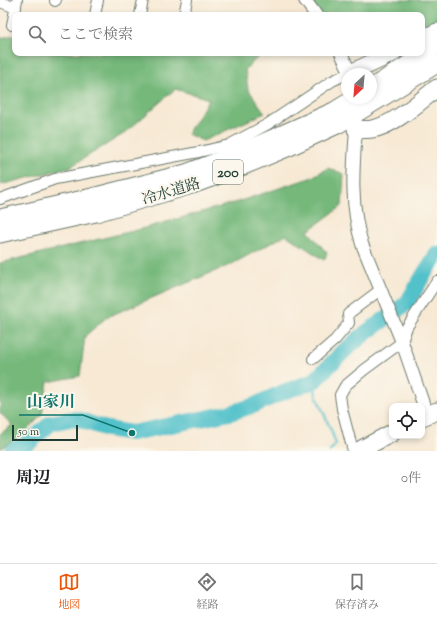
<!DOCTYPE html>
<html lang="ja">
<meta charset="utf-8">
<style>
:root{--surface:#fff;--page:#f2f2f2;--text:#202124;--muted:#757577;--line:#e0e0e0;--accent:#ea580c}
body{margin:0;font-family:"Sorts Mill Goudy","Noto Serif JP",serif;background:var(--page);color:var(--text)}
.controls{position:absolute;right:12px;bottom:12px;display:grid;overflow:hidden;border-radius:8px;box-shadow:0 2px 6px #0003}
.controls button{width:36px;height:36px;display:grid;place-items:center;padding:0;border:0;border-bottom:1px solid var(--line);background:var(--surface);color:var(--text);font:20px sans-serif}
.compass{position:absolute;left:341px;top:68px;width:36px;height:36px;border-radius:50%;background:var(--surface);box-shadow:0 2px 6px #0003;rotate:206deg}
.scale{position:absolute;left:12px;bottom:10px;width:66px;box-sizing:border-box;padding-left:4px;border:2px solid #1f3d34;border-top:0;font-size:11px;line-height:14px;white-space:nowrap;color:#1f3d34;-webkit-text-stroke:3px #fbf7ec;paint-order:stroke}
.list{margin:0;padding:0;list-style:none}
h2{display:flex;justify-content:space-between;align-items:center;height:52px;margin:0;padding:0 16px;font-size:17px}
h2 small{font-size:13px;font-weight:400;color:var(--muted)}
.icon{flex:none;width:22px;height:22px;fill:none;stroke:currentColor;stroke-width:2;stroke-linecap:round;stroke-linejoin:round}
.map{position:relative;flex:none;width:437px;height:451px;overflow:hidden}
.search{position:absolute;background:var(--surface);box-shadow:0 2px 6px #0003;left:12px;right:12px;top:12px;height:44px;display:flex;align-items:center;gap:10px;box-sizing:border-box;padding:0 14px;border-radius:8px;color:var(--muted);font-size:15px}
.sheet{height:112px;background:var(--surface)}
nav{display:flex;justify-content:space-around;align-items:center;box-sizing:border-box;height:56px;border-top:1px solid var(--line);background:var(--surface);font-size:11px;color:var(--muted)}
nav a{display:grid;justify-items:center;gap:2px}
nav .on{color:var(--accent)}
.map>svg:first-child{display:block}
.forest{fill:#75b87a;stroke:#4a7a57}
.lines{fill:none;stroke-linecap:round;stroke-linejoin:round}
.stream{stroke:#53c1ca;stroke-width:2.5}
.river{stroke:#53c1ca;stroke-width:16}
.minor-casing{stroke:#6b796c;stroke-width:12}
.tertiary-casing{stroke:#6b796c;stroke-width:14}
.trunk-casing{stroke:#6b796c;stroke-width:19}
.minor{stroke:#fff;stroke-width:10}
.tertiary{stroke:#fff;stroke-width:12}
.trunk{stroke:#fff;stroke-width:17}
.labels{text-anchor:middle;stroke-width:4;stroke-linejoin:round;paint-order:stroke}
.shield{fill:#fbf7ec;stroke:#61756b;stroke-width:1}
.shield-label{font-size:14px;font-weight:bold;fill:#1f3d34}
.street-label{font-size:15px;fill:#1f3d34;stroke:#fbf7ec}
.leader{fill:none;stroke:#0f766e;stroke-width:1.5}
.callout-dot{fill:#0f766e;stroke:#fbf7ec;stroke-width:1.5}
.callout-label{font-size:16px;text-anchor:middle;font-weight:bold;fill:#0f766e;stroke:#fbf7ec;stroke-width:4;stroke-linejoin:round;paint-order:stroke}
</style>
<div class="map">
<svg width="437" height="451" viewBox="0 0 437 451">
<rect width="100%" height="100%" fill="#fbf7ec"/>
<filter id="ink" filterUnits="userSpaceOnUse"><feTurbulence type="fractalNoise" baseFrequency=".025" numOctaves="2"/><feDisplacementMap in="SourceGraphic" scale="8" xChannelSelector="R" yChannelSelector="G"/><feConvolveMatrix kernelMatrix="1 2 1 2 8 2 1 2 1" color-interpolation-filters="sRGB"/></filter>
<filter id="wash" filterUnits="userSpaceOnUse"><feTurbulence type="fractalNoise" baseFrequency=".012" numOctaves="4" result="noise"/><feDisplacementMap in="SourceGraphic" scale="16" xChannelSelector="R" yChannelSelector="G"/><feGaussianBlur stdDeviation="0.9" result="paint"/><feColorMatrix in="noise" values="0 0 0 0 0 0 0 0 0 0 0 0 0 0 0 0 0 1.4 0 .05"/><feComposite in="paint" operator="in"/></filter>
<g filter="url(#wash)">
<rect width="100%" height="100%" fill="#f7e9d4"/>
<path class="forest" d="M311 0H437V20L422 26V15H321Z
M15 35V53H263L245 69 248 89 265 113 203 141 187 134 209 99 175 89 125 133 70 167 0 185V38Z
M328 168 344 174 342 206 308 231 327 253 324 260 286 235 232 264 107 317 85 336 80 376 48 382 42 415 24 433 0 449V434L12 425 0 413V263L145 228 237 202 310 178Z"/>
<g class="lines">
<path class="stream" d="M314 381 316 395 331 430 336 444 330 451"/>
<path class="river" d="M12 451 30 442 51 423 70 419 80 420 107 429 132 433 230 413 255 405 283 392 314 381 345 350 367 332 407 303 424 274 437 254"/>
</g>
</g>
<g filter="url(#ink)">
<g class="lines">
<defs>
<path id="minor" d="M55 1 56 0
M0 2 16 8
M95 15 98 0
M140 15 143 0
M184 15 187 0
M12 25 17 0
M0 199 55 179 199 152 229 145 268 124 332 81 347 74
M313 359 335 340 349 323 348 314 380 290
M353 451 342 409 340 395 345 386 364 370 402 342 407 327 437 281"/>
<path id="tertiary" d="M305 0 316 15
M341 53 351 74
M356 123V129C353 170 350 204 362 244L402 342 427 415"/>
<path id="trunk" d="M422 39 437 32
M351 73 393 53
M371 88 437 46
M356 129C361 129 367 130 372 129 393 126 420 101 437 88
M0 218 92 197 186 173 237 154 334 111 355 98
M0 234 96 213 192 185 241 167 287 148 339 124 437 64
M422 417 437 411
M358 451 392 433"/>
</defs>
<use href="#minor" class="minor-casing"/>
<use href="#tertiary" class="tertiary-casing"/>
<use href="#trunk" class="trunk-casing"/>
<use href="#minor" class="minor"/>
<use href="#tertiary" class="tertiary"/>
<use href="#trunk" class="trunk"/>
</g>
</g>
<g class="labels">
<rect class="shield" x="213" y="160" width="30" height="24" rx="3"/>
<g class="shield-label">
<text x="228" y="177">200</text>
</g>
<g class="street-label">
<text transform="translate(171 191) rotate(-17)" y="5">冷水道路</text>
</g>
</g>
<path class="leader" d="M132 433L83 415H19"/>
<circle class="callout-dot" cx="132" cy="433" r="4"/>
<g class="callout-label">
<text x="51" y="407">山家川</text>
</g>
</svg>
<div class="controls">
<button><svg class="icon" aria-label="locate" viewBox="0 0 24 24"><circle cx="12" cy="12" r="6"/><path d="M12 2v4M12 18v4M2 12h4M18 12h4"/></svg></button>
</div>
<svg class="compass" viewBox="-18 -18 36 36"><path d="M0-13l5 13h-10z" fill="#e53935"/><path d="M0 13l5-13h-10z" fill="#757577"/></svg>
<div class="scale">50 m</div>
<div class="search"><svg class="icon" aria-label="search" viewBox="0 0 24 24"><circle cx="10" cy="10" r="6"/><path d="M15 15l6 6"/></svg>ここで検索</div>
</div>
<section class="sheet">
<h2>周辺<small>0件</small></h2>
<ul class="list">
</ul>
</section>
<nav>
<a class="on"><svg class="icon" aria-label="map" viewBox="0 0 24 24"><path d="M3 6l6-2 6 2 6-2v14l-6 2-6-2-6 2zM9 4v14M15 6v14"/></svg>地図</a>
<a><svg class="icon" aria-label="directions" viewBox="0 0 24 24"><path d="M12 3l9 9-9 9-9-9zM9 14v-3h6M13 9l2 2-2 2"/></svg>経路</a>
<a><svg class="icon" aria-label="saved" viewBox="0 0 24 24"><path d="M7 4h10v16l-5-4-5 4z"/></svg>保存済み</a>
</nav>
